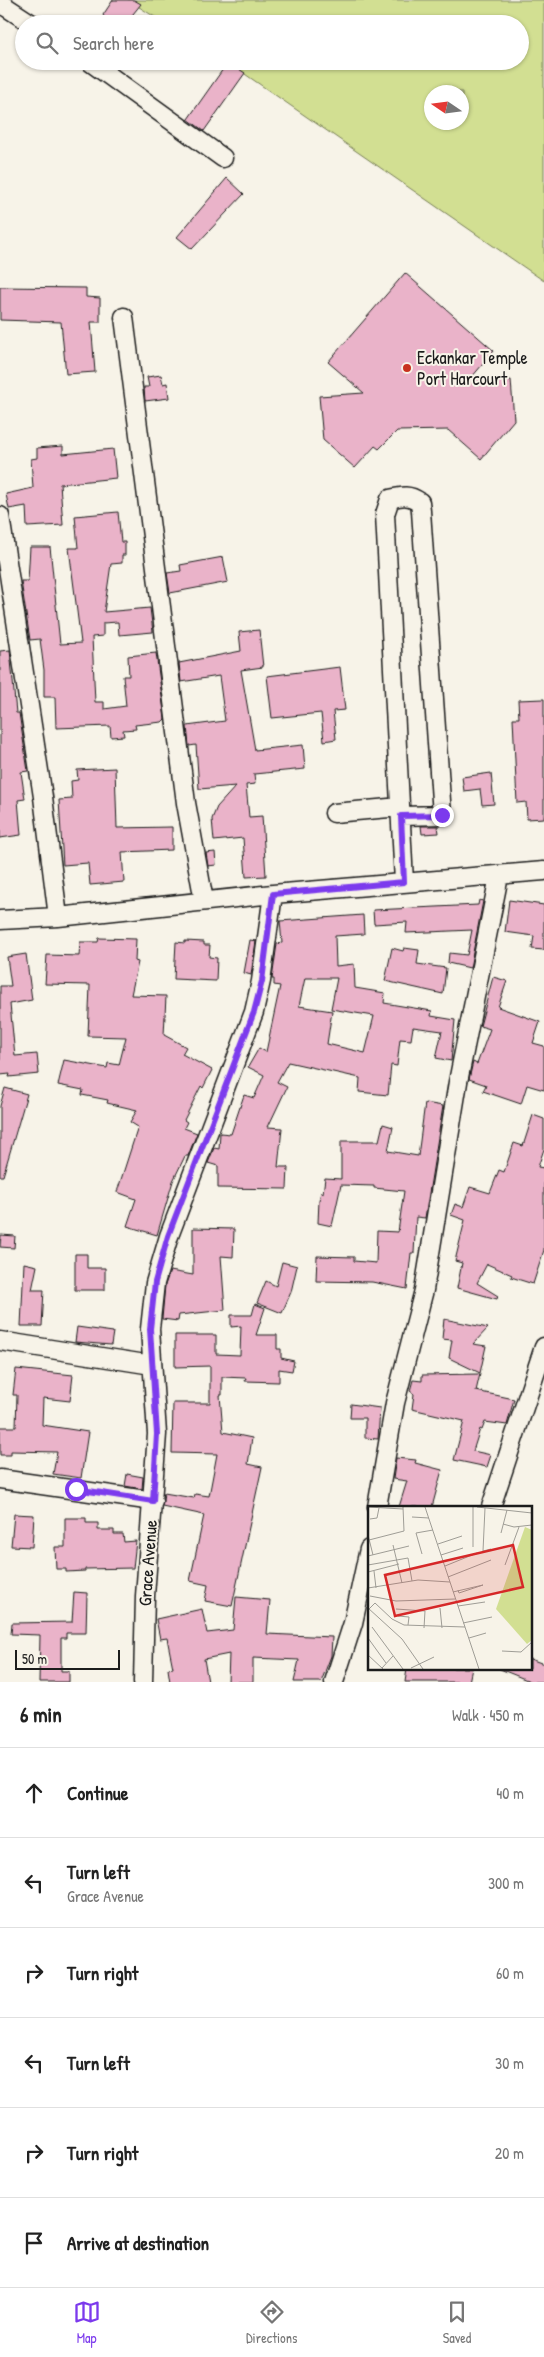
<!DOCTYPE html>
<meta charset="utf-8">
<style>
:root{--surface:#fff;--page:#f2f2f2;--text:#222;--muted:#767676;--line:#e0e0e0;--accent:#7c3aed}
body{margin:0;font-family:"Patrick Hand",sans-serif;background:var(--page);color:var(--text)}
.compass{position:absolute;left:424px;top:85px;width:45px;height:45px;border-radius:50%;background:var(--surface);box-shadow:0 1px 4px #0004;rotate:283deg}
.scale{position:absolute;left:15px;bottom:12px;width:105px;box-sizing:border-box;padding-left:5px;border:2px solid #1c1c1c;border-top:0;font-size:14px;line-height:18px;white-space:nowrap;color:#1c1c1c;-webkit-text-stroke:4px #f7f3e8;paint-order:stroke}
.stop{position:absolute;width:15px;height:15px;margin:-11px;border:4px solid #7c3aed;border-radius:50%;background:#fff}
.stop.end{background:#7c3aed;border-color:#fff;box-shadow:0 1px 5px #0008}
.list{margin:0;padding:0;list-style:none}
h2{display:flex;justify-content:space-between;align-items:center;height:65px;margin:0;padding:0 20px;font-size:21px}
h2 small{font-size:16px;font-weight:400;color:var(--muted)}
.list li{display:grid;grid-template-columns:32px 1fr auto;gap:15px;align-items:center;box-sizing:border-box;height:90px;padding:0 20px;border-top:1px solid var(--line)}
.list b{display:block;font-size:19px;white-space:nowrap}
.list p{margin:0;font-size:16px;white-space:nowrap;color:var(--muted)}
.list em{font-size:16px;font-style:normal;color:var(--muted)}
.icon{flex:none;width:28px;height:28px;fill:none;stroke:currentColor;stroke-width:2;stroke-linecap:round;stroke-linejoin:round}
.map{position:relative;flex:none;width:544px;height:1682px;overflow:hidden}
.search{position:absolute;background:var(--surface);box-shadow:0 1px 4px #0004;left:15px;right:15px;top:15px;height:55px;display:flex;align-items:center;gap:12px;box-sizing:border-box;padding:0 18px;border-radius:28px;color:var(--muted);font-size:19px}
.sheet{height:605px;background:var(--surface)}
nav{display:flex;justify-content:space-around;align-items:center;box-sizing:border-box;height:70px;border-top:1px solid var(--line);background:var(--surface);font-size:14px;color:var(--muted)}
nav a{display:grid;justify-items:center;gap:2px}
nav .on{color:var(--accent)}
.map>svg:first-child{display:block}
.green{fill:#d2df92;stroke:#777e57;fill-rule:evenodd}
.building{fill:#eab3c9;stroke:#1c1c1c;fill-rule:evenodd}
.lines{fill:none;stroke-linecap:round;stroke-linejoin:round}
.minor-casing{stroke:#1c1c1c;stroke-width:21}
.minor{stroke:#f7f3e8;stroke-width:18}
.route{stroke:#7c3aed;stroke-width:6}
.poi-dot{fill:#c8321e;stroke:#f7f3e8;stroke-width:2}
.labels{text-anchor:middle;stroke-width:4;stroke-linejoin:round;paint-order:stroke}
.poi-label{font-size:18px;fill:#1c1c1c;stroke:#f7f3e8;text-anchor:start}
.street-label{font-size:18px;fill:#1c1c1c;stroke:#f7f3e8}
.inset-road{fill:none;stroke:#9f9d96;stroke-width:1}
.view{fill:#d62828;fill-opacity:0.15;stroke:#d62828;stroke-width:2.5}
.inset-edge{fill:none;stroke:#1c1c1c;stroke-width:2.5}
</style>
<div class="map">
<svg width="544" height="1682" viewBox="0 0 544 1682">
<rect width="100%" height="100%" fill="#f7f3e8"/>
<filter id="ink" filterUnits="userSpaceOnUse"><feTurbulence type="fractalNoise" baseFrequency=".02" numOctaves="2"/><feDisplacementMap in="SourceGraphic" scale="10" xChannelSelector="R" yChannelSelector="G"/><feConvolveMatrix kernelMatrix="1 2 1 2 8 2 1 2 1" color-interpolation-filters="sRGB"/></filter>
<g filter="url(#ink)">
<path class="green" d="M128 0H544V281L226 61H520V24H166ZM432 92H462V122H432Z"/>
<path class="building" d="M113 0H134L141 4 125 24H102L105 18 103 15Z
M228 62 245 73 204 131 188 119Z
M227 178 244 194 192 249 177 237Z
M405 273 494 351 471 378 511 380 514 420 481 459 448 430 397 431 379 449 375 446 355 468 323 440 319 396 364 393 328 362Z
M0 287 86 288V297L100 298V322H91L95 372 66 374 61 322 0 320Z
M161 375 163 384 167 383 169 398 145 401 144 387H149L147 377Z
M63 446V454L113 449 116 478 60 484 63 525 27 527 26 506 9 509 6 494 33 488 31 459 37 458V448Z
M118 512 121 542H125V555H122V563L111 564 104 612 150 608 153 632 119 635 118 622 103 623V636L92 637 95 702H104V709L126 706 123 676H129L128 656 156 653 165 719 162 722 135 725 136 729 123 730 124 736 111 737 110 726 56 728 55 697H44V670L40 639 30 640 21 581H28L30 547H50L60 644 81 643 69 548H78L75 516Z
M223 557 228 582 170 593 167 573 181 571 180 565Z
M259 630 263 667 241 670 255 750 303 745 305 769 254 774 255 784 246 785 249 817 262 816 266 876 246 877 243 838 214 841 212 819 217 807 236 786 199 789 196 745 189 746 187 726 225 721 219 676 181 682 179 663 241 651 239 632Z
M10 650 16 713H19L28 771 21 772 25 799 18 800 21 835 0 838V651Z
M340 667 345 710 333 711 336 739 324 741 321 713 272 718 267 676Z
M544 699V818L527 819 526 802 517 803 513 718H519L518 700Z
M115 768 117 828 172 827V850L122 852 124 882 90 885 88 863 63 865 59 800 72 799 71 781 78 780 77 770Z
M491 773 494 804 482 805 480 789 464 791 462 777Z
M421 826H438L439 833 422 834Z
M215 852 216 865 208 866 206 853Z
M479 900 483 901 470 968 448 963 449 953 467 955 472 930 406 933 407 922 374 924 373 910 478 905Z
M509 900 544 905V950L532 949 534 936 505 932Z
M363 915 364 934 335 936 336 966 354 964 355 988 385 993 384 1003 432 1011 431 1016 455 1020 451 1061 436 1058 442 1031 413 1027 411 1040 400 1039 397 1066 391 1065 388 1095 359 1092 360 1078 288 1062 277 1082 287 1087 268 1127 282 1128 278 1167H288L287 1189 218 1188V1166L208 1163 214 1148 219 1149 220 1133 231 1134 244 1095 254 1098 264 1075 248 1067 259 1048 266 1052 280 986 274 985V979H272L277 944 282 943 280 921ZM305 978H337L331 1009 374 1016 365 1053 327 1044 332 1011 299 1006Z
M99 938 136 939 135 961 138 962 131 995 166 996 164 1035 186 1047 182 1054 212 1070 203 1088 201 1086 184 1120 187 1122 184 1128 197 1133 188 1156H185L173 1181 157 1235 127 1226 136 1199 117 1192 138 1127 130 1122 137 1110 107 1103 108 1100 82 1095 83 1090 58 1085 64 1060 107 1068 108 1063 119 1065 126 1037 88 1036 90 985 45 984 47 955 79 956 80 942H98Z
M250 940 256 941 251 975 244 973Z
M185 941 204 942V945H210L209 957 217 958 216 981 174 979 176 942 185 943Z
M392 948 403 951 404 948 419 950 417 964 446 968 443 994 385 981Z
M26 954 32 1000 10 1004 15 1056 37 1054 39 1074 9 1077 10 1074 0 1075V986H11L7 957Z
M493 977 507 981 498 1007 540 1022 533 1043 544 1046V1090L527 1085 521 1104 483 1091 486 1085 469 1079 473 1062 477 1064 490 1029 480 1026Z
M5 1088 27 1094 3 1176H0V1106Z
M425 1103 443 1106 425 1218 416 1217 414 1253H411L407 1289 372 1282 316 1281 317 1256 354 1257V1261L376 1263 377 1231 398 1232 404 1191 374 1188V1186L341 1185 332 1226 318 1223 319 1200 321 1192 323 1193 325 1178 341 1179V1141H379L383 1124 393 1127 388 1151 418 1156Z
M533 1115 544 1119V1149L538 1167 544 1168V1250L533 1284 511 1277 512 1275 487 1264 477 1283 498 1296 497 1299 457 1288 462 1263 455 1261 465 1220 451 1215 455 1204 463 1207 470 1187 490 1193 499 1170 504 1172 514 1143 523 1146Z
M193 1228 234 1229 233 1257 221 1256 225 1310 179 1315 178 1321 162 1319 165 1285 170 1271 193 1275Z
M1 1235 15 1236 14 1248 0 1247Z
M75 1254H87V1268H105V1290H75Z
M282 1262 297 1266 291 1292 282 1313 257 1303 266 1281 276 1286Z
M24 1263 37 1266 32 1290H44L42 1326H21Z
M255 1304 265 1308 256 1335H277V1349H281V1358L294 1361 292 1371 279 1369V1382L245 1381 246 1378 222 1377V1395H220L223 1432 252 1438 248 1464 262 1467 232 1606 205 1601 208 1585 190 1581 204 1515 162 1506 164 1493 194 1498 195 1494 209 1496 217 1454 172 1453 173 1403H210V1366L175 1367V1335H216V1354L240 1355 241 1326 231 1327V1315H252Z
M444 1319 488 1328 473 1344 486 1346 480 1373 449 1358 452 1340 442 1339Z
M77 1327 113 1332 111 1345 75 1342Z
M16 1369 73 1375 70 1401 43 1398 42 1425 88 1432 81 1478 53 1474 57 1452 11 1451V1455H0V1427H16L17 1395H13Z
M480 1374 476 1391 514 1399 507 1425 485 1422 482 1430 480 1429 473 1451 491 1455 487 1467 454 1460 464 1421 412 1409 414 1394 410 1391 413 1380 422 1381V1375Z
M351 1404 380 1408 378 1439 365 1438V1418H350Z
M396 1458 416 1460 415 1463 442 1470 432 1507H399L407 1481 393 1479Z
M127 1474 143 1477 142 1489 125 1486Z
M14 1514 34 1515 32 1547 11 1546Z
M65 1518H86V1523H98V1530H114V1534H123L124 1542 136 1541 133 1568 85 1569V1571L66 1572V1569H56L55 1547H65Z
M74 1592 87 1593 86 1633H66V1638H61V1671H69V1682H39L40 1635 11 1634 12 1623 72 1622Z
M236 1597 270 1600 267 1634 332 1637 331 1656 321 1682H294L299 1660 253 1658V1682H228L229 1654 204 1659 208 1682H170L168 1669 173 1668 167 1638 160 1639 156 1619 202 1609 207 1633 233 1630Z
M530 1659 544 1664V1682H532L500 1669 530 1668Z
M411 1668H472L469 1682H405L407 1669Z"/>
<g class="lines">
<defs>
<path id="minor" d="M0 3 32 24
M89 61 223 158
M124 317 186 803 204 901
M0 516 43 797 58 917
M334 813 400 807
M401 816 442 815 421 511 420 502C409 494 402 496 390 499L385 514 404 882
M0 920 58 917 273 894 544 871
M0 1341 152 1365
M0 1479 153 1501
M377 1507 395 1403 424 1290 458 1082 499 876
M491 1507 544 1347
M143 1682 145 1596 157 1434 150 1329 155 1283 169 1236 254 1012 261 981 273 894
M334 1682 353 1623 369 1549"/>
</defs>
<use href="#minor" class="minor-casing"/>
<use href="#minor" class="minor"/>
</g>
</g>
<g class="lines" filter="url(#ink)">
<path class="route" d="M76 1489 153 1501 157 1434 150 1329 155 1282 168 1236 254 1012 262 981 273 894 404 882 401 816 442 815"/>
</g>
<circle class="poi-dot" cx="407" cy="368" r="5"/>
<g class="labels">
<g class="poi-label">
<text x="417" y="364">Eckankar Temple<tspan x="417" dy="21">Port Harcourt</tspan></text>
</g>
<g class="street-label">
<text transform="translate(148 1563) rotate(-86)" y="6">Grace Avenue</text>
</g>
</g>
<g transform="translate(368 1506)">
<rect width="164" height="164" fill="#f7f3e8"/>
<path d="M157 21 164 24V134L159 138 128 103Z" fill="#d2df92"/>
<path class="inset-road" d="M0 1 35 3M57 1 111 163M109 1 164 7M117 2 115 45 123 43M44 11 61 12M2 13 9 12 11 2M135 18 146 21 164 19M133 27 139 4M0 29 5 49M1 34 36 25 35 1M70 38 94 30M25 39 34 77M105 41V1M54 48 48 27 65 24M73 49 95 42M0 50 41 40M0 59 40 52 44 75M137 59 151 21M77 60 109 47M6 65 8 82M0 66 31 58M80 71 123 54M0 82 50 74 82 76M90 84 91 87 115 79M85 86 115 79M2 90 28 95 87 93M90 100 117 96M0 102 34 133 55 163M72 102 74 122M1 103 7 97 24 113 36 119 97 121M28 103 57 105 56 122M30 110 41 111 40 119M95 117 124 111M4 121 35 163M0 132 18 157M101 132 118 127M134 145 153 146 164 136M0 149 15 163M14 162 25 150M43 162 66 151"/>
<path class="view" d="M145 39 155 81 27 110 17 69Z"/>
<rect width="164" height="164" class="inset-edge"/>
</g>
</svg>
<svg class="compass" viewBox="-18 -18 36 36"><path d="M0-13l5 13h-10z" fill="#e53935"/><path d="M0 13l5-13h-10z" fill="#767676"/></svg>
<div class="scale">50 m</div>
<div class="stop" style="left:76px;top:1489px"></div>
<div class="stop end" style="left:442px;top:815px"></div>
<div class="search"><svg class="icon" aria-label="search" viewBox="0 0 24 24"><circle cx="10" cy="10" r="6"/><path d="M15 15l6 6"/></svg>Search here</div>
</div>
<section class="sheet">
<h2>6 min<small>Walk · 450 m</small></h2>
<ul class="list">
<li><svg class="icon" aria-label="ahead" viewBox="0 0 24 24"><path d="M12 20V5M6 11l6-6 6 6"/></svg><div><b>Continue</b></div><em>40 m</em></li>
<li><svg class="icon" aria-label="left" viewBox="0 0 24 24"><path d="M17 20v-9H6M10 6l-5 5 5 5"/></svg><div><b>Turn left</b><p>Grace Avenue</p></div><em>300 m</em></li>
<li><svg class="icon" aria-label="right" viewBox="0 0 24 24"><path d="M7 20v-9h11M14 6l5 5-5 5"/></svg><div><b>Turn right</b></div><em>60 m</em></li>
<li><svg class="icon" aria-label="left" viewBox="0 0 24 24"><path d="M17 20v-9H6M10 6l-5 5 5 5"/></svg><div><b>Turn left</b></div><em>30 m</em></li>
<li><svg class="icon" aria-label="right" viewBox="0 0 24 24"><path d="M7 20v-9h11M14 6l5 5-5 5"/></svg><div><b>Turn right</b></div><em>20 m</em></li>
<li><svg class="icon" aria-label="arrive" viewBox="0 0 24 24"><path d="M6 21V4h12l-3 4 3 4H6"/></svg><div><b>Arrive at destination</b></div></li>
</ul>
</section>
<nav>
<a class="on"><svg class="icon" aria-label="map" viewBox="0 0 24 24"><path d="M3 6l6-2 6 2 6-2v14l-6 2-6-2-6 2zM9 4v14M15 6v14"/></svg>Map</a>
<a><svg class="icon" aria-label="directions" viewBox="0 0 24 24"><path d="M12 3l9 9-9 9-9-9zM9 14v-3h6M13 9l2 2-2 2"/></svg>Directions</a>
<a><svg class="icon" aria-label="saved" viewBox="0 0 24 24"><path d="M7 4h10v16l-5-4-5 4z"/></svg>Saved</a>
</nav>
